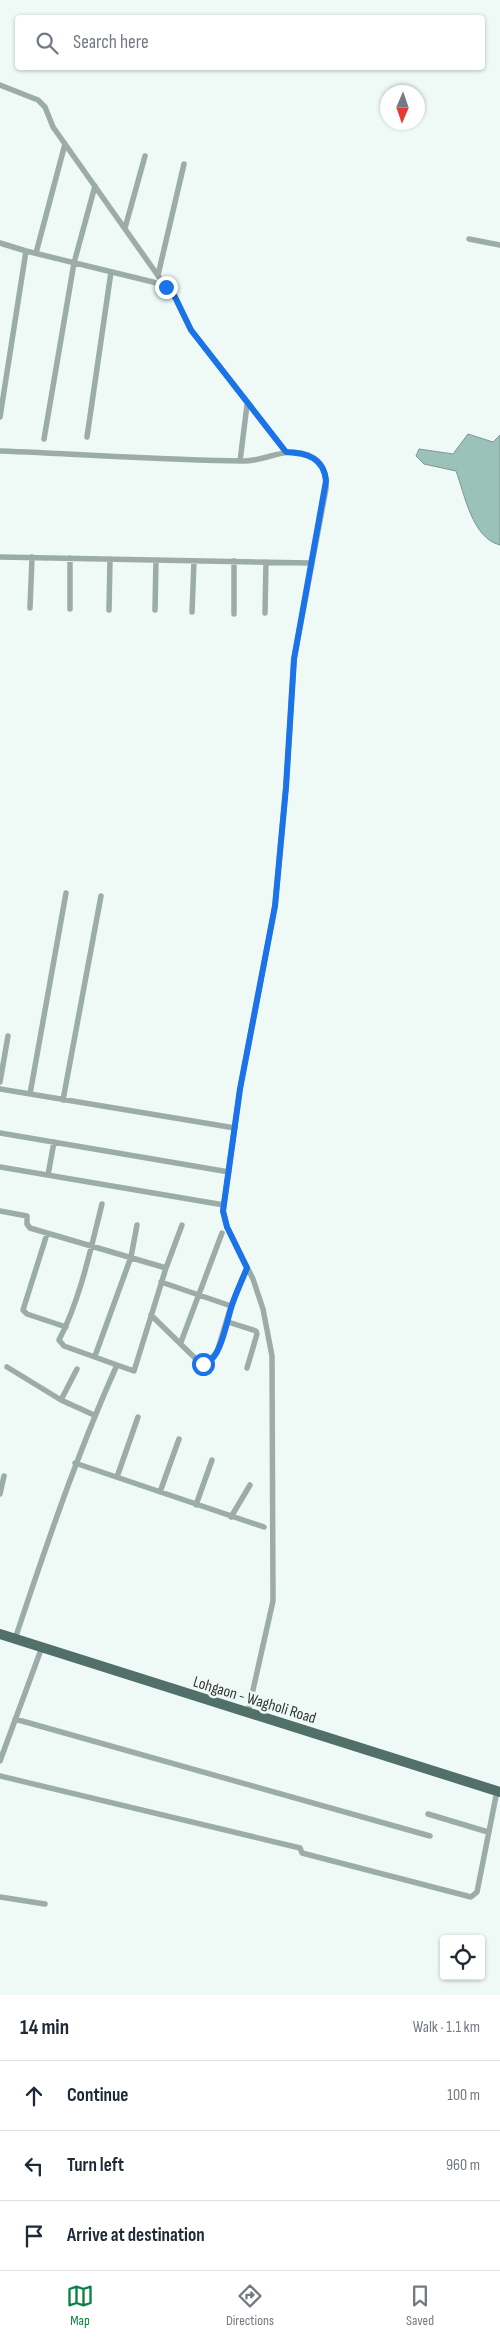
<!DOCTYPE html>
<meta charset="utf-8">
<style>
:root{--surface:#fff;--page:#f2f2f3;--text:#1f2937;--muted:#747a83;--line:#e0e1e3;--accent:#0b8043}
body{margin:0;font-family:"Sofia Sans Condensed",sans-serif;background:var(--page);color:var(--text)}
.controls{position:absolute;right:15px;bottom:15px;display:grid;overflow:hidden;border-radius:5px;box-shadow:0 1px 4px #0004}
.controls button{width:45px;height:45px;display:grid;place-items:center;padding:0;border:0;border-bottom:1px solid var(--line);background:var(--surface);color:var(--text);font:25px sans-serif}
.compass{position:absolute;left:380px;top:85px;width:45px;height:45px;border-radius:50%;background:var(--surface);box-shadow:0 1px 4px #0004;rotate:182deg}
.stop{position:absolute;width:15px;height:15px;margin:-11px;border:4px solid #1a73e8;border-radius:50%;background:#fff}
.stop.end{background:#1a73e8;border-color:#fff;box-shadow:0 1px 5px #0008}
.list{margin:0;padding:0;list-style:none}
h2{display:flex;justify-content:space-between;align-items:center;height:65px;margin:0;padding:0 20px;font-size:21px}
h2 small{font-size:16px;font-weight:400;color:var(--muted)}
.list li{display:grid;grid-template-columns:32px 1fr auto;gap:15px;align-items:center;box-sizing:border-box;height:70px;padding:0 20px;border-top:1px solid var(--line)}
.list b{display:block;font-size:19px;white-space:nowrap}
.list em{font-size:16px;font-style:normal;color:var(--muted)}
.icon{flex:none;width:28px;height:28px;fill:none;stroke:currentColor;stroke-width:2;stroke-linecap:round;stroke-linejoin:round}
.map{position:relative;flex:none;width:500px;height:1995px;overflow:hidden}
.search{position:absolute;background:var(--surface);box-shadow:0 1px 4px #0004;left:15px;right:15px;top:15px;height:55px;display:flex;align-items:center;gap:12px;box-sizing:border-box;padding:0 18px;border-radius:5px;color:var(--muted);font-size:19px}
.sheet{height:275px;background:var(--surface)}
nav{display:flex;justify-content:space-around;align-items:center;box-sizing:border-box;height:70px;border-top:1px solid var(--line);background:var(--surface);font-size:14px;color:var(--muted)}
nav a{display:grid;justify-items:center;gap:2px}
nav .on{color:var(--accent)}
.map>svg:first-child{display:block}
.water{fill:#9bc2b9;stroke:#7b9891}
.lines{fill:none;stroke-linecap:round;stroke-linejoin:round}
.minor{stroke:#9cada9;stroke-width:5.5}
.primary{stroke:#517069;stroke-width:10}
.route{stroke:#1a73e8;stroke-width:6}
.labels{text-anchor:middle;stroke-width:5;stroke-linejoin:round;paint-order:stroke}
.street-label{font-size:16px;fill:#313534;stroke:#eff9f6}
</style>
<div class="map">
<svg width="500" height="1995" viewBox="0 0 500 1995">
<rect width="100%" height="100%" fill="#eff9f6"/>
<path class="water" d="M468 434 493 442 500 435V545C472 538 465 495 456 471L424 464 416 456 419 449 453 454Z"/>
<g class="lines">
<path class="minor" d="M0 85 38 100 45 107 53 127 166 287
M125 228 145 156
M469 239 500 245
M0 243 26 251 153 282 166 287 175 297 191 330 286 452
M36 253 65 144
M158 275 184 164
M0 417 26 251
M87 437 111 272
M44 439 74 263 95 186
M0 451C81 454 163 460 244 461 266 461 286 446 308 455 323 461 327 474 326 489L294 659 286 787 275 906 240 1089 223 1211 227 1227 253 1279 263 1309 272 1356 273 1601 248 1712
M240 461 247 405
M0 557 311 563
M30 608 32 557
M70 609V558
M109 610 110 559
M155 610 156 560
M192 612 194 561
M265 613 266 562
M234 614V561
M0 1082 8 1036
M0 1089 235 1128
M30 1094 66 893
M63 1100 101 896
M0 1133 229 1172
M0 1167 224 1205
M48 1175 54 1142
M102 1204C91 1248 80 1300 59 1340L64 1346 117 1365
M0 1211 27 1216V1224L30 1228 166 1268 134 1371 117 1365C77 1454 46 1546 15 1639
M47 1234 23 1310 27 1314 66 1327
M166 1268 182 1225
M161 1282 231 1306
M151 1315 199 1362 207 1363 217 1352 231 1306 247 1268
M228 1322 256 1331 257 1334 247 1368
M181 1342 222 1233
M95 1356 131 1257 137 1225
M7 1367 61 1400 94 1415
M61 1400 77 1369
M75 1463 264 1527
M117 1477 138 1417
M160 1492 179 1439
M0 1494 4 1476
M196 1505 212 1460
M231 1517 250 1485
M15 1719 430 1836
M0 1761 42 1647
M0 1776 300 1848 302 1853 471 1897 477 1892 497 1791
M428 1814 488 1832
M0 1897 45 1904"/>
<path class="primary" d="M0 1634 500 1792"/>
</g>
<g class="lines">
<path class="route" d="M166 287 175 297 191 330 286 452C307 453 324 458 326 481L294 659 286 787 275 906 240 1089 223 1211 227 1227 247 1268C242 1280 236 1293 232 1305 227 1319 221 1362 203 1364"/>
</g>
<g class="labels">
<g class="street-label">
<text transform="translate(255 1699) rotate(17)" y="6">Lohgaon - Wagholi Road</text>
</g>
</g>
</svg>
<div class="controls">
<button><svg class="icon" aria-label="locate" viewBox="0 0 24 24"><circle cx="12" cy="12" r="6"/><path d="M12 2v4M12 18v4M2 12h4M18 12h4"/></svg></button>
</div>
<svg class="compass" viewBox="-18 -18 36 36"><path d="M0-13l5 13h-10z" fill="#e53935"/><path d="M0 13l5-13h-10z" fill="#747a83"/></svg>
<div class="stop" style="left:203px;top:1364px"></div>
<div class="stop end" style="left:166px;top:287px"></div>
<div class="search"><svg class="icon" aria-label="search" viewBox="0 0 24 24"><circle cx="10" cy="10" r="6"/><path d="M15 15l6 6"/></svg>Search here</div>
</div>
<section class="sheet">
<h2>14 min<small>Walk · 1.1 km</small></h2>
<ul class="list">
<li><svg class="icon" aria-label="ahead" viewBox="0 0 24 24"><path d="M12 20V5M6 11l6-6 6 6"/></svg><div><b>Continue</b></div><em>100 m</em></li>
<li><svg class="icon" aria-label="left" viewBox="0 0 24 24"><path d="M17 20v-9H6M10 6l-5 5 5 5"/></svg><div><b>Turn left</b></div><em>960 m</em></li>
<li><svg class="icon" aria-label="arrive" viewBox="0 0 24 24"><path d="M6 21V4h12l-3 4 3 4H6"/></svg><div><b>Arrive at destination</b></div></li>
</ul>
</section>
<nav>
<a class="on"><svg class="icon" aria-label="map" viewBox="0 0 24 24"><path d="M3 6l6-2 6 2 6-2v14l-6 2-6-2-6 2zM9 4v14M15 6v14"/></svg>Map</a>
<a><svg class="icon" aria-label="directions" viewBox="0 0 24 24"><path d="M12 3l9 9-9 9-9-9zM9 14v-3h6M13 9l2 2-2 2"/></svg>Directions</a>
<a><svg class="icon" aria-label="saved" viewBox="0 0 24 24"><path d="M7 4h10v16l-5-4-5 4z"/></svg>Saved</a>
</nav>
